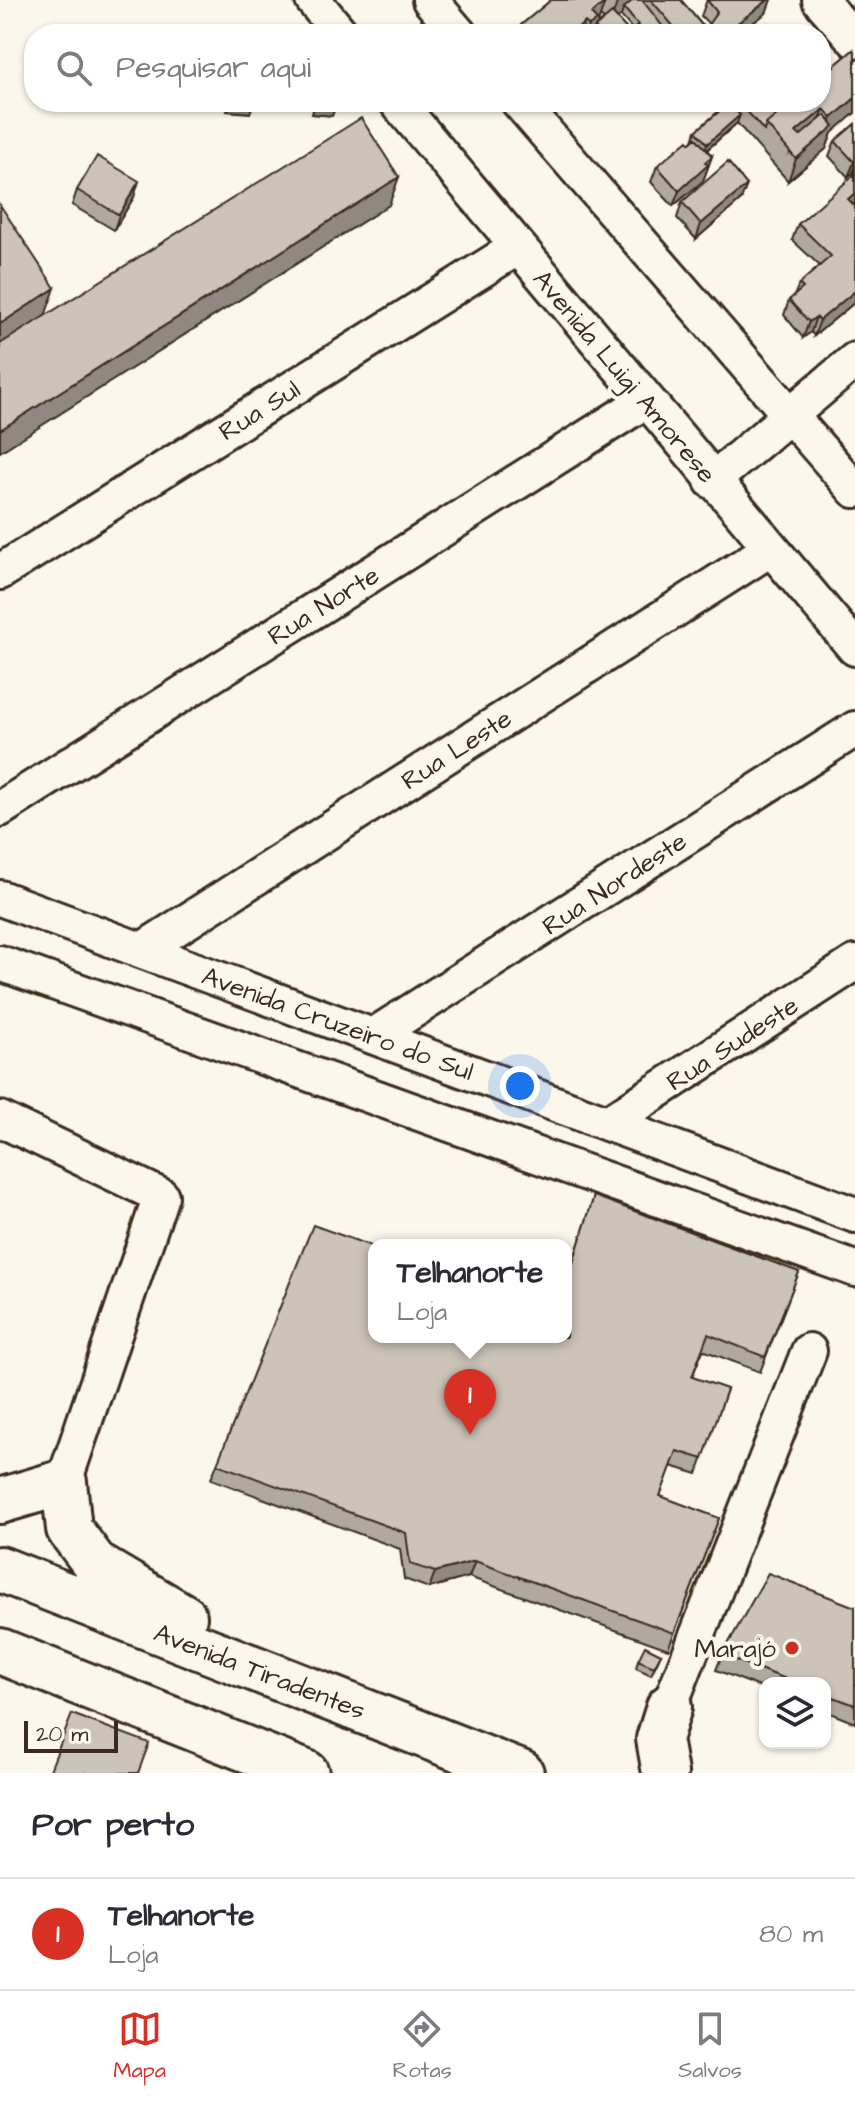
<!DOCTYPE html>
<html lang="pt">
<meta charset="utf-8">
<style>
:root{--surface:#fff;--page:#f7f7f7;--text:#2b2b33;--muted:#7c7c81;--line:#e1e1e2;--accent:#d93025}
body{margin:0;font-family:"Architects Daughter",sans-serif;background:var(--page);color:var(--text)}
.controls{position:absolute;right:24px;bottom:24px;display:grid;overflow:hidden;border-radius:16px;box-shadow:0 2px 6px #0004}
.controls button{width:72px;height:72px;display:grid;place-items:center;padding:0;border:0;border-bottom:2px solid var(--line);background:var(--surface);color:var(--text);font:40px sans-serif}
.scale{position:absolute;left:24px;bottom:20px;width:94px;box-sizing:border-box;padding-left:8px;border:4px solid #3b2a1e;border-top:0;font-size:22px;line-height:28px;white-space:nowrap;color:#3b2a1e;-webkit-text-stroke:6px #fbf7ec;paint-order:stroke}
.you{position:absolute;left:520px;top:1086px;width:28px;height:28px;margin:-20px;border:6px solid #fff;border-radius:50%;background:#1a73e8;box-shadow:0 0 0 12px #1a73e833}
.badge{display:grid;place-items:center;width:52px;height:52px;border-radius:50%;background:var(--accent);color:#fff;font-size:26px;font-weight:700}
.pin{position:absolute;translate:-50% -66px;filter:drop-shadow(0 2px 4px #0008)}
.pin::after{content:'';position:absolute;top:42px;width:28px;height:24px;background:inherit;clip-path:polygon(0 0,100% 0,50% 100%)}
.popup{position:absolute;left:368px;top:1239px;width:204px;height:104px;box-sizing:border-box;display:grid;place-content:center;border-radius:16px;background:var(--surface);filter:drop-shadow(0 2px 6px #0005);font-size:26px;white-space:nowrap;color:var(--muted)}
.popup b{font-size:30px;color:var(--text)}
.popup::after{content:'';position:absolute;left:50%;top:100%;margin-left:-16px;border:16px solid transparent;border-top-color:var(--surface)}
.list{margin:0;padding:0;list-style:none}
h2{display:flex;justify-content:space-between;align-items:center;height:104px;margin:0;padding:0 32px;font-size:34px}
h2 small{font-size:26px;font-weight:400;color:var(--muted)}
.list li{display:grid;grid-template-columns:52px 1fr auto;gap:24px;align-items:center;box-sizing:border-box;height:112px;padding:0 32px;border-top:2px solid var(--line)}
.list b{display:block;font-size:30px;white-space:nowrap}
.list p{margin:0;font-size:26px;white-space:nowrap;color:var(--muted)}
.list em{font-size:26px;font-style:normal;color:var(--muted)}
.icon{flex:none;width:44px;height:44px;fill:none;stroke:currentColor;stroke-width:2;stroke-linecap:round;stroke-linejoin:round}
.map{position:relative;flex:none;width:855px;height:1773px;overflow:hidden}
.search{position:absolute;background:var(--surface);box-shadow:0 2px 6px #0004;left:24px;right:24px;top:24px;height:88px;display:flex;align-items:center;gap:20px;box-sizing:border-box;padding:0 28px;border-radius:32px;color:var(--muted);font-size:30px}
.sheet{height:216px;background:var(--surface)}
nav{display:flex;justify-content:space-around;align-items:center;box-sizing:border-box;height:112px;border-top:2px solid var(--line);background:var(--surface);font-size:22px;color:var(--muted)}
nav a{display:grid;justify-items:center;gap:4px}
nav .on{color:var(--accent)}
.map>svg:first-child{display:block}
.lines{fill:none;stroke-linecap:round;stroke-linejoin:round}
.minor-casing{stroke:#3b2a1e;stroke-width:40}
.highway-casing{stroke:#3b2a1e;stroke-width:50}
.minor{stroke:#fbf7ec;stroke-width:34}
.highway{stroke:#fbf7ec;stroke-width:44}
.wall{fill:#afa99f;stroke:#3b2a1e;stroke-width:2;fill-rule:evenodd}
.shaded-wall{fill:#8f8982;stroke:#3b2a1e;stroke-width:2}
.building{fill:#ccc4b9;stroke:#3b2a1e;stroke-width:2}
.poi-dot{fill:#c8321e;stroke:#fbf7ec;stroke-width:3}
.labels{text-anchor:middle;stroke-width:8;stroke-linejoin:round;paint-order:stroke}
.street-label{font-size:26px;fill:#3b2a1e;stroke:#fbf7ec}
.poi-label{font-size:26px;fill:#3b2a1e;stroke:#fbf7ec;text-anchor:end}
</style>
<div class="map">
<svg width="855" height="1773" viewBox="0 0 855 1773">
<rect width="100%" height="100%" fill="#fbf7ec"/>
<filter id="ink" filterUnits="userSpaceOnUse"><feTurbulence type="fractalNoise" baseFrequency=".0125" numOctaves="2"/><feDisplacementMap in="SourceGraphic" scale="16" xChannelSelector="R" yChannelSelector="G"/><feConvolveMatrix kernelMatrix="1 2 1 2 8 2 1 2 1" color-interpolation-filters="sRGB"/></filter>
<g filter="url(#ink)">
<g class="lines">
<defs>
<path id="minor" d="M313 0 341 34
M430 0 459 34
M820 0 855 40
M397 102 855 648
M519 102 855 490
M712 481 855 360
M0 572 518 247
M0 809 645 401
M0 898 855 1215
M142 950 770 549
M0 963 855 1269
M373 1036 855 729
M0 1119 161 1196 64 1482
M608 1123 855 963
M669 1707 809 1351"/>
<path id="highway" d="M0 1501 64 1482 69 1529 96 1565 184 1617
M0 1569 521 1773
M0 1651 306 1773
M665 1773 659 1739 669 1707"/>
</defs>
<use href="#minor" class="minor-casing"/>
<use href="#highway" class="highway-casing"/>
<use href="#minor" class="minor"/>
<use href="#highway" class="highway"/>
</g>
<path class="wall" d="M551 0H681L705 29 709 24 701 16 707 0 766 13 738 34H632L633 30 621 16 617 19 631 34H518L521 25ZM600 16 604 19 597 25Z
M853 50 832 133 826 149 788 181 737 123 707 150 712 156 703 181 673 206 651 182 657 166 693 140 696 131 729 102H771L777 109 778 108 774 102H821V61L826 67 823 75Z
M855 124V176L853 173 848 177 829 156 835 141Z
M77 190 134 197 114 230 72 205Z
M741 200 696 239 677 218 682 202Z
M854 205 855 206V302L814 336 811 332 803 338 784 315 789 300 794 296 799 284 820 266 792 240 798 224Z
M594 1196 799 1272 760 1372 703 1350 692 1377 727 1389 697 1474 671 1466 660 1496 719 1518 668 1649 469 1577 429 1588 404 1579 400 1549 211 1479 217 1464 566 1337 569 1275Z
M855 1607V1723L825 1711V1683H765V1689L716 1670 722 1655Z
M661 1654 651 1675 636 1668 638 1660Z"/>
<path class="shaded-wall" d="M621 0H637L624 8 621 16 609 26 617 3Z
M768 0H771L766 13 738 34H728L731 28Z
M605 2 597 25 595 27 592 34H587L591 14Z
M585 22 581 34H571Z
M855 98V113L832 133 826 149 788 181 796 159 826 133 832 118Z
M230 103 253 105 250 113 227 111Z
M314 106 335 108 332 116 312 114Z
M824 109 816 131 790 153 796 132Z
M740 115 737 123 704 152 707 144Z
M712 156 703 181 673 206 679 191 705 162Z
M855 160V167L853 173 848 177Z
M399 177 389 205 0 452V430Z
M139 181 134 197 114 230 119 215Z
M747 185 741 200 696 239 701 224Z
M855 193V204L842 214 848 199Z
M55 288 45 316 0 345V324Z
M855 291V302L814 336 820 320Z
M816 317 811 332 803 338 809 322Z
M475 1561 469 1577 429 1588 435 1572Z"/>
<path class="building" d="M551 0H603L605 2 591 14 597 20 589 26 585 22 571 34H528L521 25Z
M633 0H642L667 32 665 34H639L634 29 638 25 624 8Z
M651 0H681L705 29 717 12 707 0H768L731 28 734 32 731 34H680Z
M612 13 631 34H598L599 33 595 27Z
M853 50 855 52V98L832 118 824 109 796 132 800 136 825 115 834 126 796 159 766 124 792 102H821V77Z
M821 61 826 67 821 72Z
M230 102H253V105L230 103Z
M315 102H335V108L314 106Z
M739 102H771L777 109 781 106 784 109 766 124 764 131Z
M729 103 740 115 707 144 696 131Z
M361 118 399 177 0 430V344Z
M855 124V160L854 162 835 141Z
M696 138 712 156 705 162 708 165 679 191 657 166 688 140 690 143Z
M97 156 139 181 119 215 77 190Z
M728 162 747 185 701 224 682 202Z
M854 175 855 177V193L848 199 855 206V291L820 320 816 317 809 322 789 300 803 288 799 284 831 256 798 224Z
M0 205 55 288 0 324Z
M594 1196 799 1272 765 1357 708 1334 692 1377 727 1389 703 1459 677 1451 660 1496 719 1518 674 1633 475 1561 435 1572 410 1564 406 1533 217 1464 313 1225 374 1247V1337H566V1274L569 1275Z
M768 1573 855 1607V1705L825 1694V1683H797L722 1655Z
M645 1646 661 1654 654 1667 638 1660Z
M72 1714 149 1743 138 1773H49Z"/>
</g>
<circle class="poi-dot" cx="792" cy="1648" r="8"/>
<g class="labels">
<g class="street-label">
<text transform="translate(625 376) rotate(50)" y="9">Avenida Luigi Amorese</text>
<text transform="translate(259 410) rotate(-32)" y="9">Rua Sul</text>
<text transform="translate(323 605) rotate(-32)" y="9">Rua Norte</text>
<text transform="translate(456 749) rotate(-33)" y="9">Rua Leste</text>
<text transform="translate(614 883) rotate(-33)" y="9">Rua Nordeste</text>
<text transform="translate(338 1023) rotate(20)" y="9">Avenida Cruzeiro do Sul</text>
<text transform="translate(732 1043) rotate(-33)" y="9">Rua Sudeste</text>
<text transform="translate(260 1671) rotate(21)" y="9">Avenida Tiradentes</text>
</g>
<g class="poi-label">
<text x="776" y="1657">Marajó</text>
</g>
</g>
</svg>
<div class="controls">
<button><svg class="icon" aria-label="layers" viewBox="0 0 24 24"><path d="M12 4l9 5-9 5-9-5zM3 14l9 5 9-5"/></svg></button>
</div>
<div class="scale">20 m</div>
<div class="you"></div>
<div class="pin badge" style="left:470px;top:1435px">1</div>
<div class="popup"><b>Telhanorte</b>Loja</div>
<div class="search"><svg class="icon" aria-label="search" viewBox="0 0 24 24"><circle cx="10" cy="10" r="6"/><path d="M15 15l6 6"/></svg>Pesquisar aqui</div>
</div>
<section class="sheet">
<h2>Por perto<small></small></h2>
<ul class="list">
<li><span class="badge">1</span><div><b>Telhanorte</b><p>Loja</p></div><em>80 m</em></li>
</ul>
</section>
<nav>
<a class="on"><svg class="icon" aria-label="map" viewBox="0 0 24 24"><path d="M3 6l6-2 6 2 6-2v14l-6 2-6-2-6 2zM9 4v14M15 6v14"/></svg>Mapa</a>
<a><svg class="icon" aria-label="directions" viewBox="0 0 24 24"><path d="M12 3l9 9-9 9-9-9zM9 14v-3h6M13 9l2 2-2 2"/></svg>Rotas</a>
<a><svg class="icon" aria-label="saved" viewBox="0 0 24 24"><path d="M7 4h10v16l-5-4-5 4z"/></svg>Salvos</a>
</nav>
